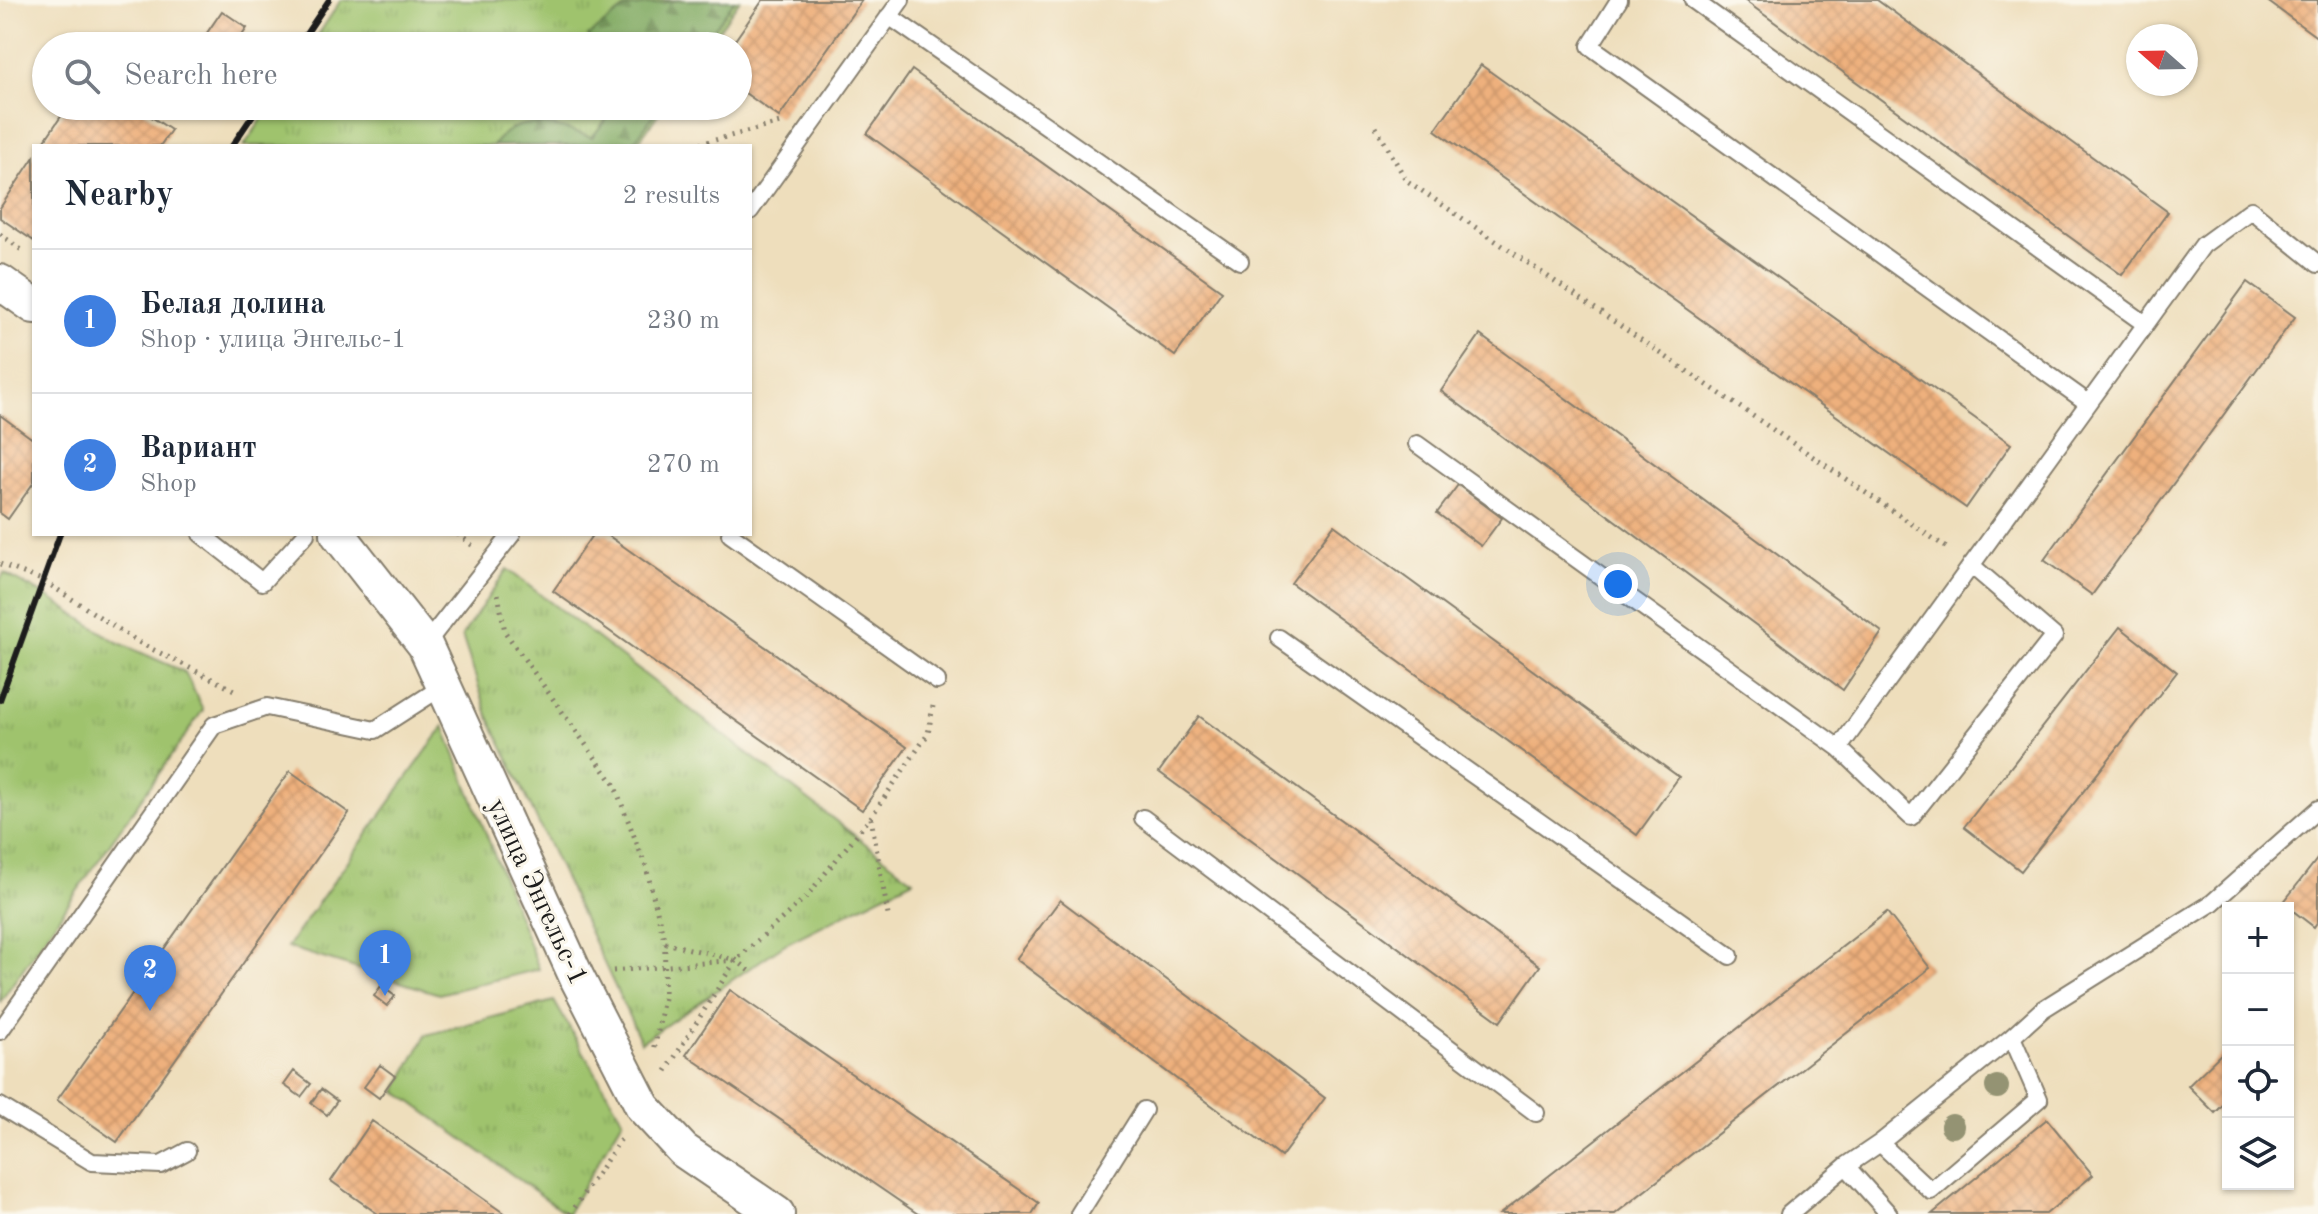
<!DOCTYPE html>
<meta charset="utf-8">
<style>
:root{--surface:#fff;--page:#f2f2f3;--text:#1f2937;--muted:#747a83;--line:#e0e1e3;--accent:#b45309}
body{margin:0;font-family:"Old Standard TT",serif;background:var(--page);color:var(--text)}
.controls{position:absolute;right:24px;bottom:24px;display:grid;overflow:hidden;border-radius:0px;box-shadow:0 2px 6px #0004}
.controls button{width:72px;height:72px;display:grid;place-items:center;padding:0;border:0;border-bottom:2px solid var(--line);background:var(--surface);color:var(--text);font:40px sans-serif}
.compass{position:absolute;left:2126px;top:24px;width:72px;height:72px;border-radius:50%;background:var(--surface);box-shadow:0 2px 6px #0004;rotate:290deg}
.you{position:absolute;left:1618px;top:584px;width:28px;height:28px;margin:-20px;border:6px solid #fff;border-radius:50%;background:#1a73e8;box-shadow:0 0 0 12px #1a73e833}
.badge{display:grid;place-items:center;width:52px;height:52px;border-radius:50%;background:var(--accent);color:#fff;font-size:26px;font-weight:700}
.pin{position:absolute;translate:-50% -66px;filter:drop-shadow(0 2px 4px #0008)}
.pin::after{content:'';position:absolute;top:42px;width:28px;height:24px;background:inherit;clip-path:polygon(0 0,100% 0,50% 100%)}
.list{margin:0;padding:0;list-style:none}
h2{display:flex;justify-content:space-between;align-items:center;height:104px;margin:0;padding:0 32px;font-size:34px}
h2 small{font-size:26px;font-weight:400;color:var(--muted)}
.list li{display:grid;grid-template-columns:52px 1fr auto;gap:24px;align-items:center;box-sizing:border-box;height:144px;padding:0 32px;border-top:2px solid var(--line)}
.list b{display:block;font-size:30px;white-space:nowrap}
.list p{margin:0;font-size:26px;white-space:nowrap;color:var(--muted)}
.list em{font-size:26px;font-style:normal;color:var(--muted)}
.icon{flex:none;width:44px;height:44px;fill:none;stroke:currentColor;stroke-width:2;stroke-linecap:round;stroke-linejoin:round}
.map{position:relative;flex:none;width:2318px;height:1214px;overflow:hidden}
.search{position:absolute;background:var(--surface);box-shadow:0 2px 6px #0004;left:32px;top:32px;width:720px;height:88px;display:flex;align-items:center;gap:20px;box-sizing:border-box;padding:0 28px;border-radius:44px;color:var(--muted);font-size:30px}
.panel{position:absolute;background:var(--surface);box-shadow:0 2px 6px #0004;left:32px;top:144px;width:720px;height:392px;border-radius:0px}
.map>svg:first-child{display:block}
.grass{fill:url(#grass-tufts);stroke:#5e7044;stroke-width:2}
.forest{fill:url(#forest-firs);stroke:#4e623e;stroke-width:2}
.building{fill:url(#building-cross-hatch)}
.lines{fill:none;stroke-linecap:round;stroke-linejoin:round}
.service-casing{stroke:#857d6c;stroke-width:20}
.minor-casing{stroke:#857d6c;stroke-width:38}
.path{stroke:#857d6c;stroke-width:5;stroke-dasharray:2 6;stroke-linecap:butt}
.service{stroke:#fff;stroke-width:16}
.minor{stroke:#fff;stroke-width:34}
.rail{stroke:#1c1c1c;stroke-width:6}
.tree{fill:#949373}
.labels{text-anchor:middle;stroke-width:6;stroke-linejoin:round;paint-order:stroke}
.street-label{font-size:28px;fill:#1c1c1c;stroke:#fbf7ec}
</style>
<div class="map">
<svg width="2318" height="1214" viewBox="0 0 2318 1214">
<defs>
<pattern id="grass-tufts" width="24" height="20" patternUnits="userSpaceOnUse" patternTransform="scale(2)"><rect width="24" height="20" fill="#9fc36d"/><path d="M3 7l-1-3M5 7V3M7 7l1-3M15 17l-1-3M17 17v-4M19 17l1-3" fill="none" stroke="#88a75e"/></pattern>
<pattern id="forest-firs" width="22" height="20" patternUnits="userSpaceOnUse" patternTransform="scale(2)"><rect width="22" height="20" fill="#7fa960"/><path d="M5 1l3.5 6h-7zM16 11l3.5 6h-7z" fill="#67894e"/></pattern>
<pattern id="building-cross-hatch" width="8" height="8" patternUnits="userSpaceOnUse" patternTransform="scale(2)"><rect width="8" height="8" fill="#eeb07d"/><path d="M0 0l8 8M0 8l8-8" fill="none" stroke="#cc976b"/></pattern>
</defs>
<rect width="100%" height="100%" fill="#fbf7ec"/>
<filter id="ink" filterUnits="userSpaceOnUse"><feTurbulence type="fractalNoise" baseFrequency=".0125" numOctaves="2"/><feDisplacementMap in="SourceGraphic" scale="16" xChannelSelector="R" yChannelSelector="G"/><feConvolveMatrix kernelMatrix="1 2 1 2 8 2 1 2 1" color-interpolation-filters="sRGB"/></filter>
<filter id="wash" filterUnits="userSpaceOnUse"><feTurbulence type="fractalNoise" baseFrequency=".006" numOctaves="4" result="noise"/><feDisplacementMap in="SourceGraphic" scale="32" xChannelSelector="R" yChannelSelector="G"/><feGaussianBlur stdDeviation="1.8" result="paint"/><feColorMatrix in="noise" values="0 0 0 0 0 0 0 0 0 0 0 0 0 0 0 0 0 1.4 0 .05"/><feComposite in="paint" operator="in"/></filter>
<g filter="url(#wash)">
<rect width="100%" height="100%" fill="#eedebc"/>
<path class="grass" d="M341 0H740L707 46H311Z
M271 106H664L635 146H244Z
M507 569 913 880 785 944 641 1042 488 715 462 636Z
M4 573 48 597 117 642 185 672 203 710 0 1002V580Z
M444 726 539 969 439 994 287 947Z
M554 1001 623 1120 567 1214 396 1091 426 1035Z"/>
<path class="forest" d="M682 0H735L702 46H598L588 36 625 8Z
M617 106H660L631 146H493C518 109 556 127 592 137Z"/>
<g id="blocks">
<path class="building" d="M763 0H862L779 117 738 88V46H731Z
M1744 0H1877L2168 212 2122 275Z
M2266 0H2318V38Z
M222 11 247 28 235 46H198Z
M1481 65 2011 444 1966 508 1435 130Z
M912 70 1222 291 1175 356 867 134Z
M68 106H135L171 130 160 146H41Z
M34 157V241L0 218V208Z
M2247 282 2295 317 2092 595 2044 560Z
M1480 335 1882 632 1843 690 1441 391Z
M0 415 34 440V482L8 519 0 513Z
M1458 485 1502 518 1481 546 1437 513Z
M1334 525 1679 777 1637 835 1291 583Z
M593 534H606L907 747 862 810 553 591Z
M2120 627 2177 672 2021 871 1964 827Z
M1199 716 1540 966 1500 1022 1159 772Z
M290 771 349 813 117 1142 57 1100Z
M2318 858V921L2314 927 2283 903Z
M1060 900 1325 1098 1281 1157 1016 959Z
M1887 912 1930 968 1615 1214H1500Z
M381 986 395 996 387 1006 374 996Z
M730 990 1039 1203 1032 1214H918L686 1055Z
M2228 1047V1100L2215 1113 2188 1086Z
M380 1065 395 1076 379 1098 364 1087Z
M294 1071 311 1084 301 1097 284 1085Z
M321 1089 337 1101 327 1115 311 1103Z
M2047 1119 2093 1175 2046 1214H1932Z
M372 1121 505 1214H378L331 1181Z"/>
</g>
</g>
<g filter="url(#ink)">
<use href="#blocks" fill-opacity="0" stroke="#857d6c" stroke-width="2"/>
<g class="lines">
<defs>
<path id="service" d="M1619 0 1590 46 2088 403
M1693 0 2144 323
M889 16 1240 261
M750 211 901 0
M1417 444 1839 748 1911 817 2054 636 1971 565
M201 534 262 582 306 534
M730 534 937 681
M1279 638 1730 956
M425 645 512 534
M1839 748 2203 245 2251 210 2318 264
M1143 818 1536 1113
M0 1031 214 725 267 707 375 730 445 685
M0 1106 92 1162 161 1165 187 1151
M1880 1143 1931 1191 2039 1099 2012 1037
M1846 1166 1889 1214
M1079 1214 1144 1110
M1789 1214 1846 1166 1880 1143 2012 1037 2043 1009 2212 903 2318 809"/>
<path id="minor" d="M0 282 34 306
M338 534 425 645 577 978 643 1107 683 1150 777 1214"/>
</defs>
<use href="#service" class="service-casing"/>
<use href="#minor" class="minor-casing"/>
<path class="path" d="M1376 127 1406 180 1950 550
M692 146 780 123
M0 234 23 251
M458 534 473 546
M0 564 44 581 140 643 234 690
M498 594 505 632 614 784 646 867 665 943 664 998 654 1051
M871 818 888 915
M665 943 736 960 754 974
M613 971 736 960 806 897 871 817 928 734 933 706
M666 1071 735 961
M570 1214 623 1136"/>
<use href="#service" class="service"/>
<use href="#minor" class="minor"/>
<path class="rail" d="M298 46 329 0
M232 146 259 106
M0 700 60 534"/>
</g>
<g class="tree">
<circle cx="1997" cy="1087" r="12"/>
<circle cx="1952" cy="1126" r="12"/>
</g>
</g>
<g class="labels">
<g class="street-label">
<text transform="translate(539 891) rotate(65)" y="10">улица Энгельс-1</text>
</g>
</g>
</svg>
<div class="controls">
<button>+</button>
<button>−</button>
<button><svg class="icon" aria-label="locate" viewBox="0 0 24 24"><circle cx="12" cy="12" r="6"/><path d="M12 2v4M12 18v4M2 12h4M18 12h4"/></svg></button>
<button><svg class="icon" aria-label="layers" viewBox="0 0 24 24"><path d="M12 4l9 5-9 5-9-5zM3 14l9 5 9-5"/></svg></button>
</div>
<svg class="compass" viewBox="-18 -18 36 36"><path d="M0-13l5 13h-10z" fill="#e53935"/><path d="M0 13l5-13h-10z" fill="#747a83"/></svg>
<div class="you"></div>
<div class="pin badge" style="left:385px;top:996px;background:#3f7fe0">1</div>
<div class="pin badge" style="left:150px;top:1011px;background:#3f7fe0">2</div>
<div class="search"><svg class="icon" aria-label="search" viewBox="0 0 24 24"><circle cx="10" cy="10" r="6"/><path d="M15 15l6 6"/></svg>Search here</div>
<section class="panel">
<h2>Nearby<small>2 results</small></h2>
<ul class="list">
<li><span class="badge" style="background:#3f7fe0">1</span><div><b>Белая долина</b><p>Shop · улица Энгельс-1</p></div><em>230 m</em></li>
<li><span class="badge" style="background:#3f7fe0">2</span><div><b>Вариант</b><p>Shop</p></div><em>270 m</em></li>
</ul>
</section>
</div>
